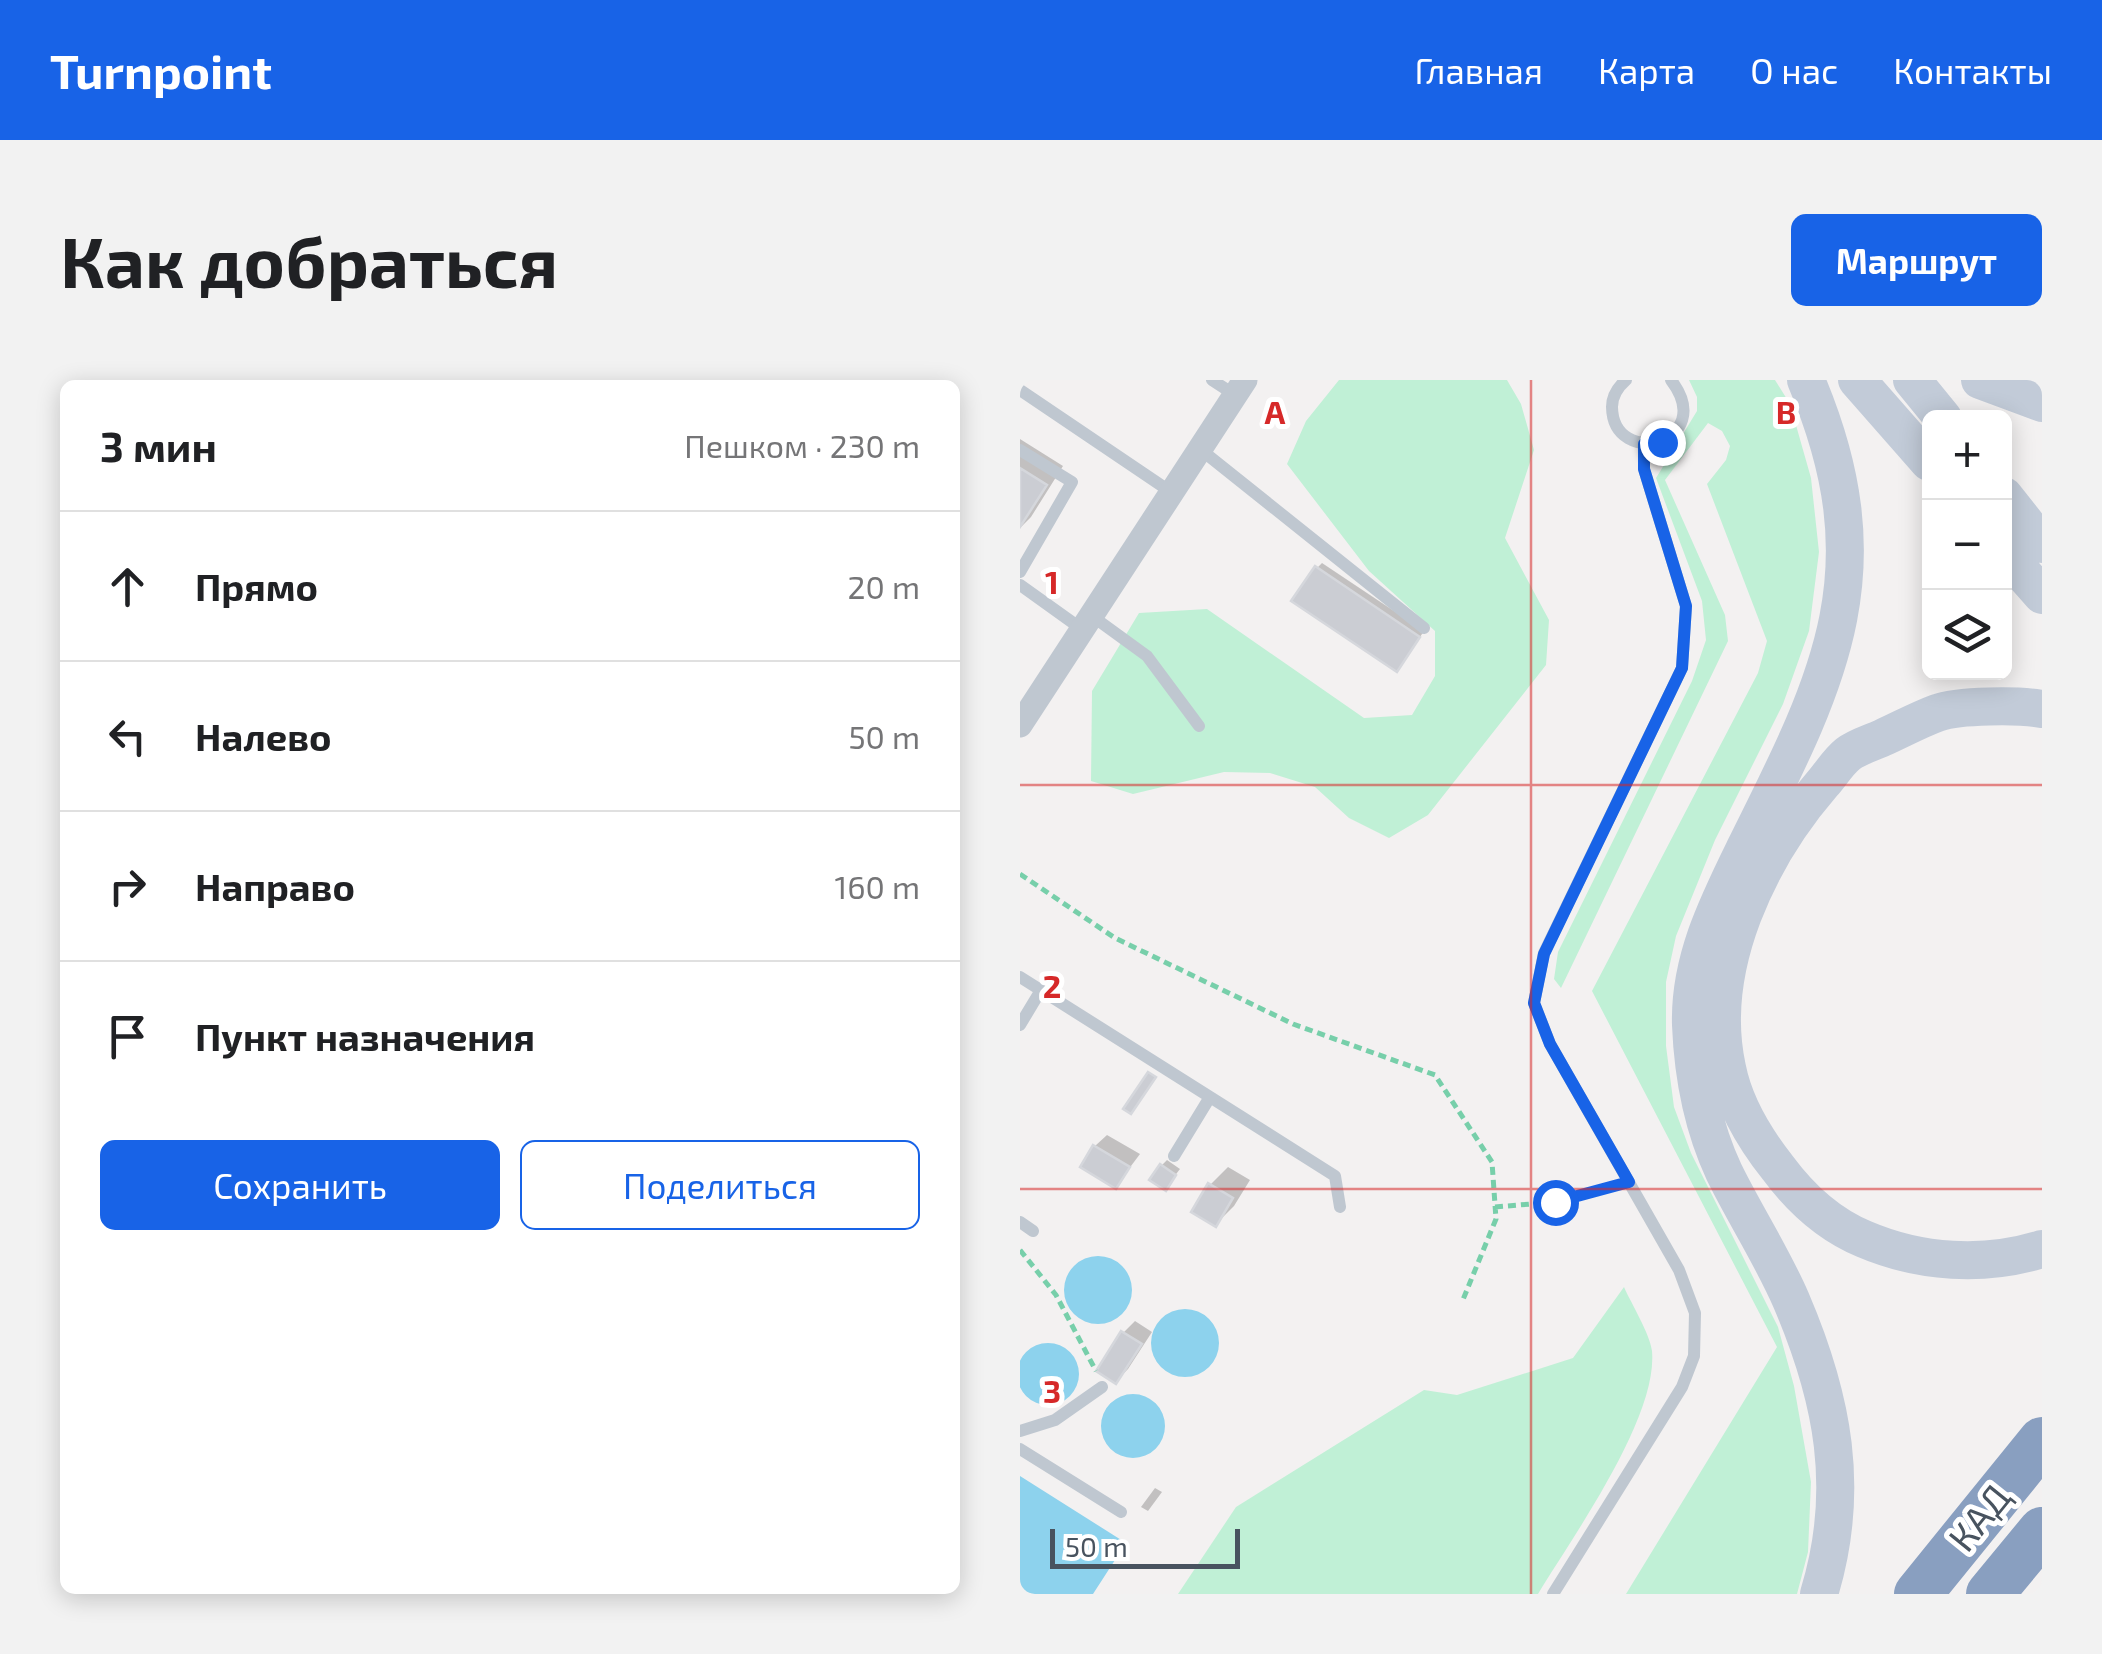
<!DOCTYPE html>
<html lang="ru">
<meta charset="utf-8">
<style>
:root{--surface:#fff;--page:#f2f2f2;--text:#202124;--muted:#757577;--line:#e0e0e0;--accent:#1863e7}
body{margin:0;font-family:"Exo 2",sans-serif;background:var(--page);color:var(--text)}
.controls{position:absolute;right:30px;top:30px;display:grid;overflow:hidden;border-radius:15px;box-shadow:0 5px 25px #0003}
.controls button{width:90px;height:90px;display:grid;place-items:center;padding:0;border:0;border-bottom:2px solid var(--line);background:var(--surface);color:var(--text);font:50px sans-serif}
.scale{position:absolute;left:30px;bottom:25px;width:190px;box-sizing:border-box;padding-left:10px;border:5px solid #48535f;border-top:0;font-size:28px;line-height:35px;white-space:nowrap;color:#48535f;-webkit-text-stroke:8px #fff;paint-order:stroke}
.stop{position:absolute;width:30px;height:30px;margin:-22px;border:8px solid #1863e7;border-radius:50%;background:#fff}
.stop.end{background:#1863e7;border-color:#fff;box-shadow:0 2px 10px #0008}
.list{margin:0;padding:0;list-style:none}
h2{display:flex;justify-content:space-between;align-items:center;height:130px;margin:0;padding:0 40px;font-size:42px}
h2 small{font-size:32px;font-weight:400;color:var(--muted)}
.list li{display:grid;grid-template-columns:65px 1fr auto;gap:30px;align-items:center;box-sizing:border-box;height:150px;padding:0 40px;border-top:2px solid var(--line)}
.list b{display:block;font-size:38px;white-space:nowrap}
.list em{font-size:32px;font-style:normal;color:var(--muted)}
.actions{display:flex;gap:20px;padding:30px 40px}
.actions a{flex:1;padding:22px 0;border:2px solid var(--accent);border-radius:15px;text-align:center;font-size:35px;color:var(--accent)}
.actions .main{background:var(--accent);color:#fff}
.icon{flex:none;width:55px;height:55px;fill:none;stroke:currentColor;stroke-width:2;stroke-linecap:round;stroke-linejoin:round}
.map{position:relative;flex:none;width:1022px;height:1214px;overflow:hidden;border-radius:15px}
header{display:flex;align-items:center;gap:60px;box-sizing:border-box;height:140px;padding:0 50px;background:var(--accent);color:#fff}
header strong{font-size:48px}
nav{display:flex;gap:55px;margin-inline-start:auto;font-size:35px}
.intro{display:flex;align-items:center;justify-content:space-between;box-sizing:border-box;height:240px;padding:0 60px}
h1{margin:0;font-size:70px}
.button{padding:25px 45px;border-radius:15px;background:var(--accent);color:#fff;font-size:35px;font-weight:700}
main{display:flex;gap:60px;padding:0 60px}
aside{flex:1;background:var(--surface);border-radius:15px;box-shadow:0 5px 25px #0003}
.map>svg:first-child{display:block}
.green{fill:#c0f0d6}
.water{fill:#8dd2ed}
.shadow{fill:#0003}
.building{fill:#cbcdd3;stroke:#d5d7dc;stroke-width:2.5}
.lines{fill:none;stroke-linecap:round;stroke-linejoin:round}
.path{stroke:#77cfaa;stroke-width:5;stroke-dasharray:8 5;stroke-linecap:butt}
.lane{stroke:#bfc7d0;stroke-width:12}
.street{stroke:#bfc7d0;stroke-width:25}
.secondary{stroke:#c2cbd8;stroke-width:38}
.highway{stroke:#899fc0;stroke-width:48}
.route{stroke:#1863e7;stroke-width:12}
.grid{fill:none;stroke:#d62828;stroke-width:2.5;stroke-opacity:0.55}
.labels{text-anchor:middle;stroke-width:10;stroke-linejoin:round;paint-order:stroke}
.street-label{font-size:38px;fill:#48535f;stroke:#fff}
.grid-label{font-size:32px;text-anchor:middle;font-weight:bold;fill:#d62828;stroke:#fff;stroke-width:10;stroke-linejoin:round;paint-order:stroke}
</style>
<header>
<strong>Turnpoint</strong>
<nav><a>Главная</a><a>Карта</a><a>О нас</a><a>Контакты</a></nav>
</header>
<div class="intro"><h1>Как добраться</h1><a class="button">Маршрут</a></div>
<main>
<aside>
<h2>3 мин<small>Пешком · 230 m</small></h2>
<ul class="list">
<li><svg class="icon" aria-label="ahead" viewBox="0 0 24 24"><path d="M12 20V5M6 11l6-6 6 6"/></svg><div><b>Прямо</b></div><em>20 m</em></li>
<li><svg class="icon" aria-label="left" viewBox="0 0 24 24"><path d="M17 20v-9H6M10 6l-5 5 5 5"/></svg><div><b>Налево</b></div><em>50 m</em></li>
<li><svg class="icon" aria-label="right" viewBox="0 0 24 24"><path d="M7 20v-9h11M14 6l5 5-5 5"/></svg><div><b>Направо</b></div><em>160 m</em></li>
<li><svg class="icon" aria-label="arrive" viewBox="0 0 24 24"><path d="M6 21V4h12l-3 4 3 4H6"/></svg><div><b>Пункт назначения</b></div></li>
</ul>
<div class="actions"><a class="main">Сохранить</a><a>Поделиться</a></div>
</aside>
<div class="map">
<svg width="1022" height="1214" viewBox="0 0 1022 1214">
<rect width="100%" height="100%" fill="#f3f1f1"/>
<path class="green" d="M319 0H487L501 24 514 70 485 158 529 240 526 285 408 435 369 458 329 438 295 407 250 393 204 392 113 414 71 401 72 311 119 233 187 229 344 338 392 335 415 296V251L349 191 267 84 286 41Z
M669 0H755L770 24 791 98 799 172 789 251 763 324 695 460 656 556 646 602V666L654 727 671 773 758 947 774 1006 791 1102 788 1172 777 1214H606L757 967 572 611 738 293 747 261 687 104 706 80 710 66 702 51 688 43 645 100 705 235 708 261 541 608 534 599 538 572 672 301 686 260 682 221 636 98 677 31V17Z
M604 907C611 923 630 954 632 971 638 1038 553 1156 518 1214H158L216 1127 404 1010 437 1015 553 978Z"/>
<path class="water" d="M44 910a34 34 0 1 1 68 0a34 34 0 1 1-68 0Z
M131 963a34 34 0 1 1 68 0a34 34 0 1 1-68 0Z
M-3 994a31 31 0 1 1 62 0a31 31 0 1 1-62 0Z
M81 1046a32 32 0 1 1 64 0a32 32 0 1 1-64 0Z
M0 1096 106 1163 73 1214H0Z"/>
<path class="shadow" d="M0 59 43 86 11 137 0 148Z
M302 183 404 251 382 284 297 188Z
M87 755 120 774 96 806 75 766Z
M147 780 160 789 150 802 142 785Z
M208 787 230 800 214 826 196 844 190 805Z
M115 941 132 952 108 989 96 1001 103 953Z
M135 1108 142 1112 128 1131 121 1127Z"/>
<path class="building" d="M0 88 27 105 0 147Z
M295 186 400 257 377 292 271 221Z
M128 692 136 697 111 734 103 729Z
M73 765 110 787 96 809 60 787Z
M140 784 156 795 146 811 129 800Z
M188 803 213 818 196 847 171 832Z
M101 951 122 964 96 1004 76 991Z"/>
<g class="lines">
<path class="path" d="M0 494 95 558 273 644 415 695 472 782 476 839 442 922
M475 827 535 822 592 807
M0 870 36 915 76 991"/>
<path class="lane" d="M192 0 215 15
M606 0C598 7 592 16 592 27 593 90 699 63 651 0
M0 10 151 112
M180 69 404 248
M0 70 52 102 0 192
M0 205 63 250
M72 236 127 276 179 346
M0 597 315 796 320 827
M0 645 21 610
M154 776 190 717
M0 842 13 851
M0 1051 35 1040 82 1007
M0 1069 101 1132
M533 1214 662 1007 674 976 675 933 659 890 530 664 514 623 524 573 662 288 666 226 624 89V65"/>
<path class="street" d="M0 345 225 0"/>
<path class="secondary" d="M786 0C866 189 811 296 726 466 698 523 669 580 671 645 673 695 683 747 704 792 725 835 752 876 771 920 813 1018 831 1110 799 1214
M837 0 909 82
M892 0 923 38
M960 0 1022 23
M984 116 1022 164
M984 172 1022 215
M1022 329C1000 325 938 325 917 333 898 340 880 350 862 358 851 363 837 367 828 374 818 382 811 394 803 403 739 477 685 587 707 688 714 724 735 759 758 788 781 819 808 844 844 859 900 883 964 887 1022 869"/>
<path class="highway" d="M898 1214 1022 1061
M970 1214 1022 1151"/>
</g>
<g class="lines">
<path class="route" d="M535 822 609 802 530 664 514 623 524 574 662 288 666 226 624 89V64L642 62"/>
</g>
<path class="grid" d="M511 0V1214M0 405H1022M0 809H1022"/>
<g class="labels">
<g class="street-label">
<text transform="translate(960 1138) rotate(-51)" y="13">КАД</text>
</g>
</g>
<g class="grid-label">
<text x="255" y="44">A</text>
<text x="766" y="44">B</text>
<text x="32" y="214">1</text>
<text x="32" y="618">2</text>
<text x="32" y="1023">3</text>
</g>
</svg>
<div class="controls">
<button>+</button>
<button>−</button>
<button><svg class="icon" aria-label="layers" viewBox="0 0 24 24"><path d="M12 4l9 5-9 5-9-5zM3 14l9 5 9-5"/></svg></button>
</div>
<div class="scale">50 m</div>
<div class="stop" style="left:535px;top:822px"></div>
<div class="stop end" style="left:642px;top:62px"></div>
</div>
</main>
